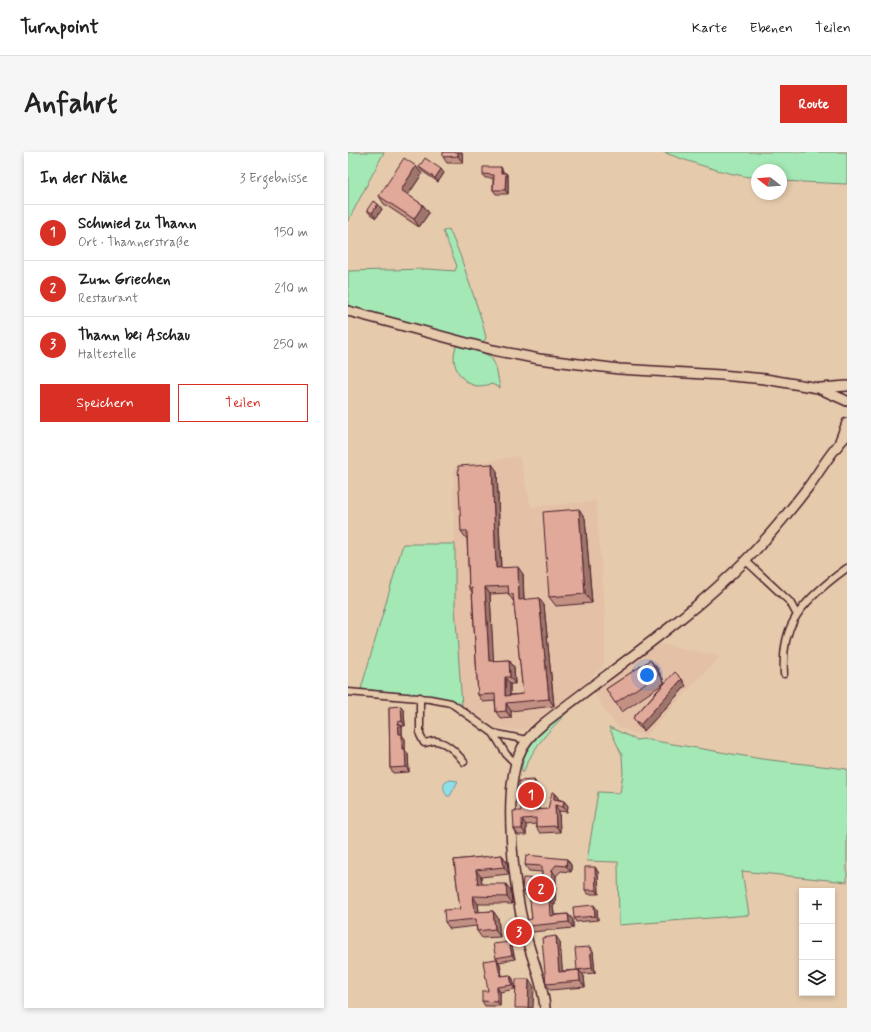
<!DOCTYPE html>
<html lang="de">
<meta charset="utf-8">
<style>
:root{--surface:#fff;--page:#f6f6f6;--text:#222;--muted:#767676;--line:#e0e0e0;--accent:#d93025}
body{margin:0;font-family:Mynerve,sans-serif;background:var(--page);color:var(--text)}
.controls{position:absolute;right:12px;bottom:12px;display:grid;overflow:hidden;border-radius:0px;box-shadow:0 2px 6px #0003}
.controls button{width:36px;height:36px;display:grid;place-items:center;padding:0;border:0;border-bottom:1px solid var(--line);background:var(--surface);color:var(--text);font:20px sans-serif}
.compass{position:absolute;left:403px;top:12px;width:36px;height:36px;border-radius:50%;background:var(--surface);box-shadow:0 2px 6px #0003;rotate:287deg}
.you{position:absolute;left:299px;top:523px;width:14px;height:14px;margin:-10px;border:3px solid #fff;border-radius:50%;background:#1a73e8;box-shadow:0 0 0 6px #1a73e833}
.badge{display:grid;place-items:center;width:26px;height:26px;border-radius:50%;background:var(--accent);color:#fff;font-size:13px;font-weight:700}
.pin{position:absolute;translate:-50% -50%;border:2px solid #fff;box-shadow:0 1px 4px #0006}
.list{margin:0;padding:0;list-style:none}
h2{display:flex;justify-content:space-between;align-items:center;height:52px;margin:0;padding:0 16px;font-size:17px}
h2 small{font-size:13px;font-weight:400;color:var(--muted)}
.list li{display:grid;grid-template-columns:26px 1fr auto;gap:12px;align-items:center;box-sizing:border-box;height:56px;padding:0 16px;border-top:1px solid var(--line)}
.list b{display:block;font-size:15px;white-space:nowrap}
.list p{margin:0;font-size:13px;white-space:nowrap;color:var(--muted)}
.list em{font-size:13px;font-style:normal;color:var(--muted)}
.actions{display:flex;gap:8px;padding:12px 16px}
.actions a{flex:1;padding:9px 0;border:1px solid var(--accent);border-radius:0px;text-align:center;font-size:14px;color:var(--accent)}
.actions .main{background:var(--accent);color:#fff}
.icon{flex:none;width:22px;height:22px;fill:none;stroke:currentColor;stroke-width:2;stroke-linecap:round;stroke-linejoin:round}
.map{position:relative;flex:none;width:499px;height:856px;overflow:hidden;border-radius:0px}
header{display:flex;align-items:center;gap:24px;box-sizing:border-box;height:56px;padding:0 20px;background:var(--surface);border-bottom:1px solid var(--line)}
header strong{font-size:19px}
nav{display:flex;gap:22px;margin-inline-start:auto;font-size:14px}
.intro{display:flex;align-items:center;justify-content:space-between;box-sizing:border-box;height:96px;padding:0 24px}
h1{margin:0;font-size:28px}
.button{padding:10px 18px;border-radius:0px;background:var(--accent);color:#fff;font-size:14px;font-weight:700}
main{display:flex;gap:24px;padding:0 24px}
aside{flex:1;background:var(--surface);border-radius:0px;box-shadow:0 2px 6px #0003}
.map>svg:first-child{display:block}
.built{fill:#e4c0a7}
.green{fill:#a4e9b5;stroke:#778470}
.water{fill:#8edfe7;stroke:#73929c}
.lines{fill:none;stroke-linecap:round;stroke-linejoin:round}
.street-casing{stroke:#4a1f2b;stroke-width:9}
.secondary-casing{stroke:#4a1f2b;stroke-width:12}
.street{stroke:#e5caac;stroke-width:6}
.secondary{stroke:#e5caac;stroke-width:9}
.wall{fill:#c29184;stroke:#4a1f2b;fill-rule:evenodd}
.shaded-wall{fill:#9e766c;stroke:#4a1f2b}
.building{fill:#e1a99a;stroke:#4a1f2b;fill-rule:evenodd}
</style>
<header>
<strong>Turnpoint</strong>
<nav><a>Karte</a><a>Ebenen</a><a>Teilen</a></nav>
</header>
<div class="intro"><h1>Anfahrt</h1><a class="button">Route</a></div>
<main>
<aside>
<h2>In der Nähe<small>3 Ergebnisse</small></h2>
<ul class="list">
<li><span class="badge">1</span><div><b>Schmied zu Thann</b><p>Ort · Thannerstraße</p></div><em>150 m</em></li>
<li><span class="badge">2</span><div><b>Zum Griechen</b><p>Restaurant</p></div><em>210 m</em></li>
<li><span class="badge">3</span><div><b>Thann bei Aschau</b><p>Haltestelle</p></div><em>250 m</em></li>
</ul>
<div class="actions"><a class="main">Speichern</a><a>Teilen</a></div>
</aside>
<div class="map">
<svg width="499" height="856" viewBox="0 0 499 856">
<rect width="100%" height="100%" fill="#e5caac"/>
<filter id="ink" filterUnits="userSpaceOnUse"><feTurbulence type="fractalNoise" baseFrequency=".025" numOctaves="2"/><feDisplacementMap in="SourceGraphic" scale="8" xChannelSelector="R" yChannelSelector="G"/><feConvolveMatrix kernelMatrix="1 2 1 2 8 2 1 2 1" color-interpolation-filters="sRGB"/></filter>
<g filter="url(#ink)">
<path class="built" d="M171 304 183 355 248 349 257 461V500L255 514 233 535 177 577 167 578 147 575 114 554 107 455 106 315Z
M308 491 372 504 298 583 289 582 270 575 260 563 245 539Z"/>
<path class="green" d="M0 0H36L0 69Z
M315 0H499V32L433 29V18H409V26C376 22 345 11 315 0Z
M101 77 112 103 134 169 138 186 136 189 132 191 0 155V119L80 117 107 119 109 114 95 79Z
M108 194C117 196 137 199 143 206 149 213 150 227 152 236L144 232C139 233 134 234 129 234 116 232 106 218 106 206 106 202 107 198 108 194Z
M55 392H107V455L114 554 91 545 13 537Z
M228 552C206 573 185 593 175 621 173 617 174 614 175 609 182 583 207 567 228 552Z
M261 575 289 588 295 587 414 607 499 617V730L394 719 401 763 271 773 270 710 239 709 250 640 272 641 275 621 274 603Z"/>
<path class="water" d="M102 628 110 629 102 644H99C95 637 93 631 102 628Z"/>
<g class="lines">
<defs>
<path id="street" d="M398 409 442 450 449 463
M436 522C435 504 437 483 446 468 457 448 481 429 499 416
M0 540 82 547 103 551 145 581 158 602 168 612
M72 545V583L76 591C79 591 83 589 86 589 98 589 109 601 116 610
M145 581 179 588"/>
<path id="secondary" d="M0 159 145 198 191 207 271 217 373 223 417 227 470 236 499 249
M473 236 499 234
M492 289 499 271
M197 856C195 830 183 805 177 780 166 737 155 646 170 605 175 591 184 581 195 572 263 518 337 470 398 408 421 385 441 360 461 334 473 317 484 298 499 283"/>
</defs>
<use href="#street" class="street-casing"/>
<use href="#secondary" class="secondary-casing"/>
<use href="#street" class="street"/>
<use href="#secondary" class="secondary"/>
</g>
<path class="wall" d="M114 0 115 11H99L95 5Z
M68 14 74 22 60 43 75 53 81 61 71 75 36 52 31 44Z
M71 15 96 21 90 30 74 19Z
M153 15 155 19V21H158L160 25V42H148L145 38V26H137L135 22Z
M30 52 34 57 28 66 22 62 19 58Z
M149 319 153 416 175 422 176 447 196 453 206 554 163 559V566L153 567 148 560 147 549 135 550 130 543 124 440 121 436 119 386H118L113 379ZM160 441 161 443 166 450 175 542 162 543V532H167L166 515 161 508 145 509 142 442Z
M237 366 244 451 208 454 201 445Z
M302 508 309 516 317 531 338 534 296 579 289 573 285 566 316 531 274 560 258 537Z
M41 555 56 559 57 574H54V583L57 587V598L60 602 61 620 45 621 42 616Z
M190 634 191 658 200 657 206 640 210 646V647L216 649 220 654 219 660 211 659 212 680 192 681 188 675V672L178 673V683H170L166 677 173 659Z
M154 703 159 710 161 722 133 725 134 732 163 739 164 752H130L131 760 145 759 150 766 152 785 134 786 129 779 128 774 102 777 97 770 112 757 106 708Z
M219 707 223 713V720L213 719 208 724 207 753H205L206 763 220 762 225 768V776L184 780 180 774 184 767 182 745H179L174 739 194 727V720L181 719 177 713Z
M247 715 250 720 251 742H240L237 738Z
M249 757 250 768 228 770 226 766Z
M161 790 164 794 167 807 151 810 152 812 154 824 162 823 165 827 167 837 152 840V854H137L134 849 140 839 149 807 148 806Z
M212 790 214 819 229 818 245 799 247 821 234 822 236 824 237 835 202 838 198 832Z"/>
<path class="shaded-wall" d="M110 0H114L115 11 110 4Z
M68 14 74 22 58 46 53 38Z
M153 15 155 19V25L153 21Z
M93 17 96 21 90 30 87 26Z
M158 21 160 25V42L157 38Z
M30 52 34 57 28 66 24 61Z
M75 53 81 61 71 75 66 67Z
M144 312 149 319 153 424 148 416Z
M231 357 237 366 244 451 237 442Z
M170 415 175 422 176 455 171 448Z
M137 435 142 442 146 516 141 509Z
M191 446 196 453 206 554 201 547Z
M161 508 166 515 167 532 162 525Z
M302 508 309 516 317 531 311 522Z
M157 525 162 532V551L157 544Z
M334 527 338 534 296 579 292 573Z
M158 551 163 559V566L158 559Z
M53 554 56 559 57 574 54 569Z
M50 570 54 574V583L57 587V598L60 602 61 620 58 615 51 582Z
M186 628 190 634 191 664 187 658Z
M206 640 210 646V652L206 647Z
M216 649 220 654 219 660 215 655Z
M207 653 211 659 212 680 208 674Z
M174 667 178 673V683L174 677Z
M154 703 159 710 161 722 156 715Z
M219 707 223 713V720L218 714Z
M247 715 250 720 251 742 248 738Z
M128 718 133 725 135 739 130 732Z
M204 718 208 724 207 753 203 746Z
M158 732 163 739 164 752 159 745Z
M125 744 130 752 132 768 127 760Z
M201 746 205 753 207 770 202 764Z
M246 753 249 757 250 768 247 764Z
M145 759 150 766 152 785 147 777Z
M220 762 225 768V776L221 770Z
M208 784 212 790 215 826 211 820Z
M161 790 164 794 167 807 164 803Z
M242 795 245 799 247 821 244 816Z
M149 807 152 812 155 829 152 824Z
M231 818 236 824 237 835 232 829Z
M162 823 165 827 167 837 164 833Z
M181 827 186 835 185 856H180Z
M149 835 152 840V854L149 850Z"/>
<path class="building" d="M95 0H110V4L95 5Z
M56 6 68 14 53 38 75 53 66 67 31 44Z
M77 6 93 17 87 26 71 15Z
M135 15H153V21H158L157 38H145L146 23 135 22Z
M25 49 30 52 24 61 19 58Z
M144 312 148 416 170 415 171 448 191 446 201 547 158 551V559L148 560 147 542 130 543 124 436H121L119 379H113L110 314ZM160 434 161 443 165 442 175 542 157 544V525H162L161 508 141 509 137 435Z
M231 357 237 442 201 445 195 360Z
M302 508 311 522 267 551 258 537Z
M327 520 334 527 292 573 285 566Z
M53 554 54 569 50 570 51 582H54V597H57L58 615 42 616 41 555Z
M186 628 187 658 200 657 204 640H206V647L216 649 215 655 207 653 208 674 188 675V666L174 667V677H166L165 659H173L171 629Z
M154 703 156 715 128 718 130 732H158L159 745 125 744 127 760 145 759 147 777 129 779 128 767 97 770 96 758 112 757 106 708Z
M178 703 219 707 218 714 208 713 204 718 203 746H201L202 764 220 762 221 770 180 774 179 768 184 767 181 739H174L175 726 194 727V714L177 713Z
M237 715H247L248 738H237Z
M246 753 247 764 226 766 225 755Z
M208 784 211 820 231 818 232 829 198 832 194 786Z
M161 790 164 803 148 806 145 792Z
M242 795 244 816 229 818 227 796Z
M149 807 152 824 162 823 164 833 149 835V850L134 849V839H140L135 809Z
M168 827H181L180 856H167Z"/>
</g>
</svg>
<div class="controls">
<button>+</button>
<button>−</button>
<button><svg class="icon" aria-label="layers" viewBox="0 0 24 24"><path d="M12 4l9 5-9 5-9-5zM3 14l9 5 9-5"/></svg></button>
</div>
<svg class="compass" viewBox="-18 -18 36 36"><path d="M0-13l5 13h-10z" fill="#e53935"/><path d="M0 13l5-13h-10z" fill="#767676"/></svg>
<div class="you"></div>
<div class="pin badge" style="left:183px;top:643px">1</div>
<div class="pin badge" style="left:193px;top:737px">2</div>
<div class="pin badge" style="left:171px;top:780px">3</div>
</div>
</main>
